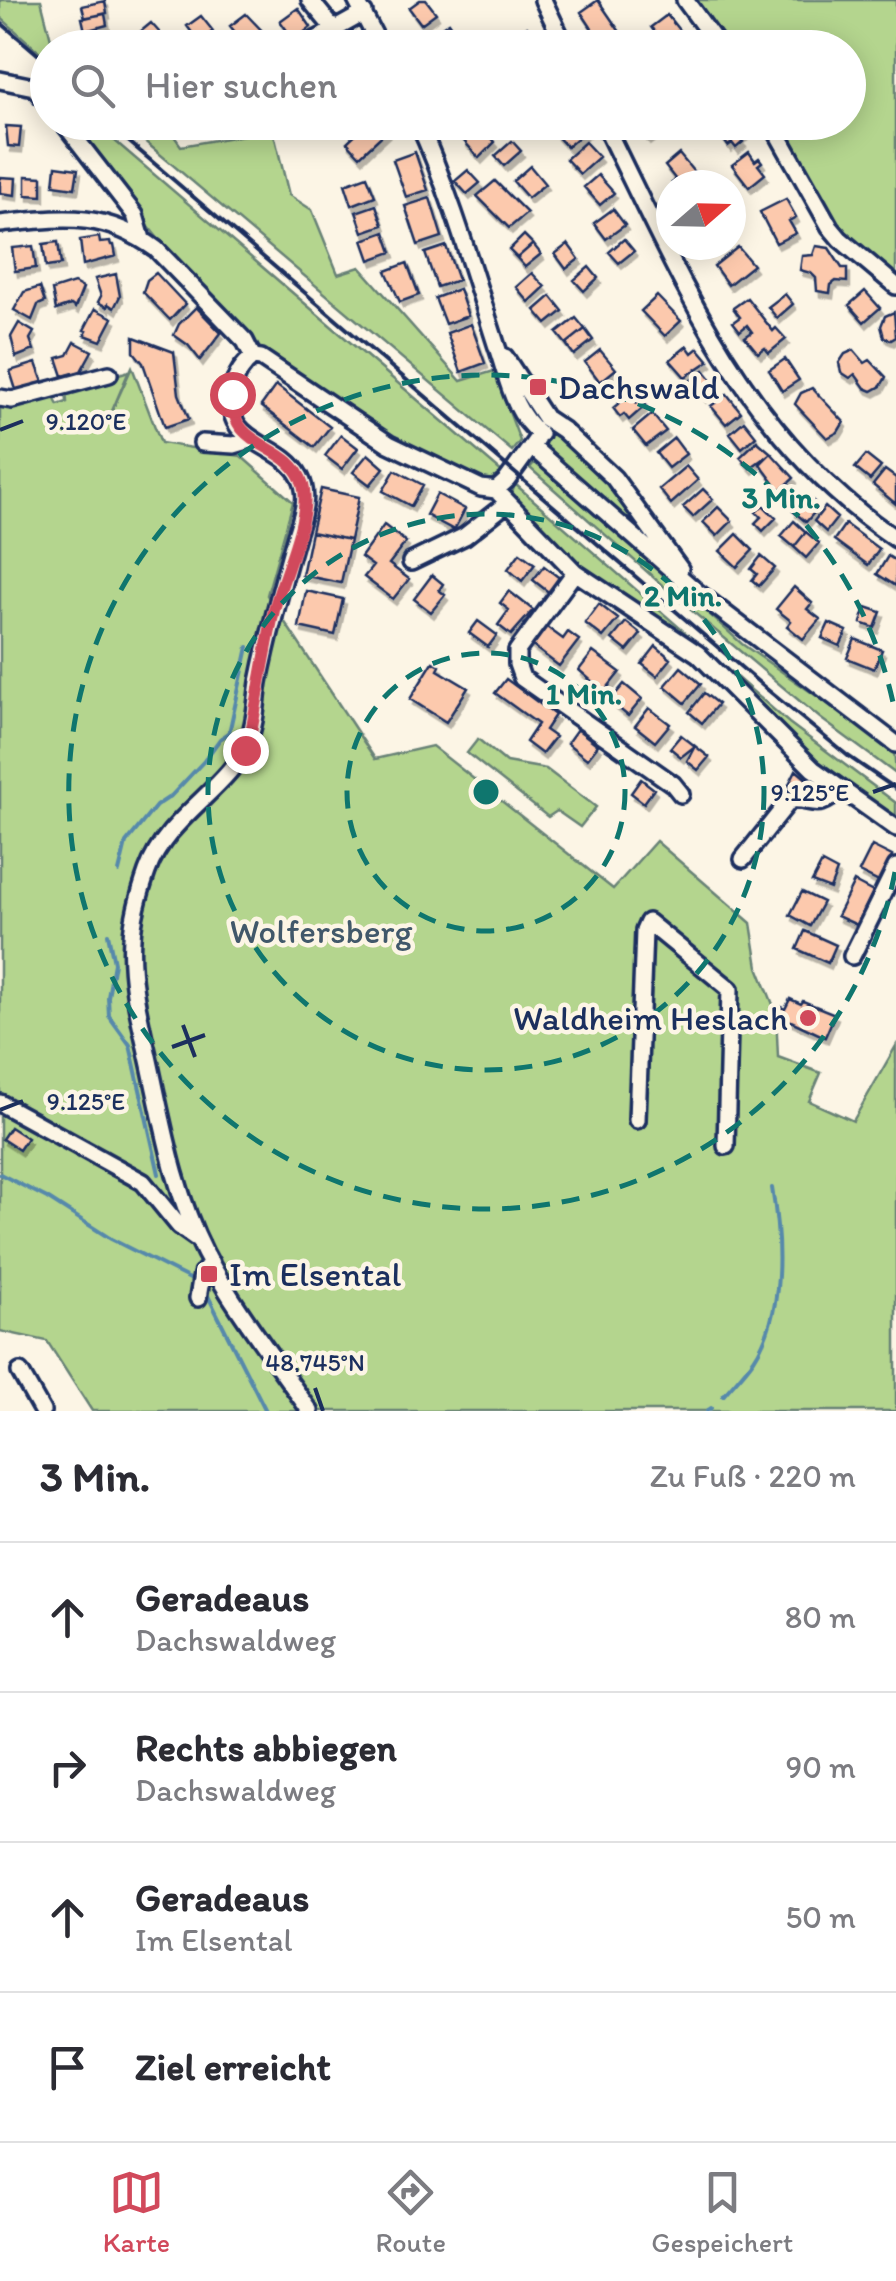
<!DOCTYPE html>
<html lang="de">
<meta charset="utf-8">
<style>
:root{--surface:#fff;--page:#f7f7f7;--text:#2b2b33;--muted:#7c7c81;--line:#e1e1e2;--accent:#d1495b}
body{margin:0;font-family:Itim,sans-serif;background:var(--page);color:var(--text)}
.compass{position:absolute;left:656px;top:170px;width:90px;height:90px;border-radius:50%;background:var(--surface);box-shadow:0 5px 25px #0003;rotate:70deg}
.stop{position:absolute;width:30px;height:30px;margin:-22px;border:8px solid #d1495b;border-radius:50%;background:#fff}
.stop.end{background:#d1495b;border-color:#fff;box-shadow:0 2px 10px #0008}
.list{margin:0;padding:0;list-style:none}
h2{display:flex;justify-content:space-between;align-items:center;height:130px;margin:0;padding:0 40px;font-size:42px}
h2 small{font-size:32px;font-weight:400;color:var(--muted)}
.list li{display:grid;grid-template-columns:65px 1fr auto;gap:30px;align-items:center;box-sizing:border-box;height:150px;padding:0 40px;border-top:2px solid var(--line)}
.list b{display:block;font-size:38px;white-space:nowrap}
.list p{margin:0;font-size:32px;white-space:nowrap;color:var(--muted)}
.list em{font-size:32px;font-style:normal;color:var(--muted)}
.icon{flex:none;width:55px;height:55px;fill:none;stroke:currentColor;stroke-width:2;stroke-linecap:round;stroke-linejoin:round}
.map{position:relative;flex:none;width:896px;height:1411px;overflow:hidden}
.search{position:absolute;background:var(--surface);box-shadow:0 5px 25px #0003;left:30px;right:30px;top:30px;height:110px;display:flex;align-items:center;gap:25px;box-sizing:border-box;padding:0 35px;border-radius:55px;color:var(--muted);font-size:38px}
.sheet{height:730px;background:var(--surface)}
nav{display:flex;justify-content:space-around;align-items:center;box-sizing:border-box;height:140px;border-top:2px solid var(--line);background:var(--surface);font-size:28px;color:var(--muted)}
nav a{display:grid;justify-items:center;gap:5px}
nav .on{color:var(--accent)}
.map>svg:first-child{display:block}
.green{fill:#b4d58e;stroke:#688276;stroke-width:2.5}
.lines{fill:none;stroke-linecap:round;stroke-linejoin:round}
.stream{stroke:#5689ab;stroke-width:4}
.building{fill:#fcc9ad;stroke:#1b2f5e;stroke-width:2.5;filter:url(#shadow)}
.minor-casing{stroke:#1b2f5e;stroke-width:22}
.minor{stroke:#fcf5e5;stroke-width:15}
.rail{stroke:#1b2f5e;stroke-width:4}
.route{stroke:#d1495b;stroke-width:12}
.ticks{fill:none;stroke:#1b2f5e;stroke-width:4}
.ring{fill:none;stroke:#0f766e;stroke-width:5;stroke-dasharray:18 12}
.poi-dot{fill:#d1495b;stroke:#fcf5e5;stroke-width:4}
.labels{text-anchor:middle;stroke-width:9;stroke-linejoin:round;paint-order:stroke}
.poi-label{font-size:35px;fill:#1b2f5e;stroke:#fcf5e5;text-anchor:start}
.park-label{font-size:35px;fill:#41586a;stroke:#fcf5e5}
.ticks-label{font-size:25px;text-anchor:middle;fill:#1b2f5e;stroke:#fcf5e5;stroke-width:9;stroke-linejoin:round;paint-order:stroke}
.centre{fill:#0f766e;stroke:#fcf5e5;stroke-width:5}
.ring-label{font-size:30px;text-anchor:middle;font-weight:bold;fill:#0f766e;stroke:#fcf5e5;stroke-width:9;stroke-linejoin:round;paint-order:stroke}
</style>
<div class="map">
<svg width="896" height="1411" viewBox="0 0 896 1411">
<defs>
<filter id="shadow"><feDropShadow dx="3" dy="5.5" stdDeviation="0" flood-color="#0004"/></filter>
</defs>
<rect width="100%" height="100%" fill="#fcf5e5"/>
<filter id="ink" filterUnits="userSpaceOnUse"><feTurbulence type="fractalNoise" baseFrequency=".01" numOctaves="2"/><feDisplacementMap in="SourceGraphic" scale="20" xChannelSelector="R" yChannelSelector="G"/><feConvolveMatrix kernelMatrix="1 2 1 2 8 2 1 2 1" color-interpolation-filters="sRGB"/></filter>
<g filter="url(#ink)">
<path class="green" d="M0 0H41L53 47 48 48 47 59 0 17Z
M695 0H896V279L836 231 779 123 848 122V48L729 47Z
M66 123H94L503 473 486 482 388 436 269 357 180 266Z
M123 123H165L181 146 273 130 289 195 312 210 338 274 360 267 461 381 494 371 520 441 512 451Z
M132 367 161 443 241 456 293 502 267 595 375 759 432 746 613 889 656 841 751 923 758 967 776 1012 778 1057 821 1073 809 1101 853 1121 896 1046V1411H92L47 1341 0 1331V400L52 394 58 405 67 402 66 390 129 371 112 411Z
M554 426 610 480 636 522 629 530 540 445Z
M543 462 742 644 894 750 896 774 820 718 679 600 530 468 533 464Z
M515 484 789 723 896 803V825L822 773 699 654 579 570 510 499Z
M478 739 506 762 546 769 596 807 580 827 557 811 548 817 467 753Z"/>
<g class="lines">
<path class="stream" d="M119 872 126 843 156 806 171 796 204 761 220 739 229 733 248 647
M108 934 114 963 108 997 109 1016 130 1045 159 1174
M0 1174 47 1198 111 1239 192 1280
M208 1296 266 1411
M723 1396C733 1384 745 1372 754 1359 785 1313 781 1240 772 1188
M707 1411 711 1408"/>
</g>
<path class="building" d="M420 0H426L436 13 421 24 409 8Z
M598 0 622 35 604 47 581 12Z
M105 1 107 13 85 18 82 6Z
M298 8 311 27 294 40 280 21Z
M105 14 107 25 85 31 82 18Z
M246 14 267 36 257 44 251 37 244 43 230 26Z
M667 15 690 44 685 48H666L651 27Z
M201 16 213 31 199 42 187 26Z
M449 22 467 48H438L430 35Z
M151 23 160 33 143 47 134 37Z
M527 27 538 40 529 48H519L512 40Z
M357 122H389L392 126 360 156 347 142 362 128Z
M568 122H580L587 130 567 147 555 134Z
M634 122H670L647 139Z
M735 122 744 135 739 138 743 142 736 148 732 143 728 146 719 133Z
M6 126 21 127 19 147 8 146Z
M481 126 495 142 479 158 464 141Z
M512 141 521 151 504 166 495 156Z
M585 142 599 157 580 174 566 159Z
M415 152 428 190 406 197 393 160Z
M749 152 755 161 759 158 762 162 758 165 765 174 749 187 732 165Z
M679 154 698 177 688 185H674L672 183 676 180 665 166Z
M56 166 78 169 75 188 54 185Z
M530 166 545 184 528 198 513 181Z
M468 170 480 183 467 194 455 181Z
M598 175 614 193 600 205 584 187Z
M26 176 42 177V196L26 195Z
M367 176 375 196 352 205 345 184Z
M0 177 16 178 15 195 0 193Z
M495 181 527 213 509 228 477 196Z
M430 198 442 237 418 245 405 206Z
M786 199 796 217 789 221 796 233 776 243 760 212Z
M376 205 383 225 363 232 356 212Z
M613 209 625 225 606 239 594 223Z
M385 232 392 252 370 260 363 240Z
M524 235 533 244 517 258 509 250Z
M99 237 100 243 110 242 111 245H114L116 256 83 265 80 240Z
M624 239 634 251 619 263 609 252Z
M58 242 61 265 46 267 43 244Z
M533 244 541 254 525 267 517 258Z
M568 244 579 259 566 269 555 254Z
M33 246 36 268 15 271 12 248Z
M446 246 458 280 437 287 425 253Z
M816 246 829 248 842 268H847V282L836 281 831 285 830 293 817 291 816 278 811 273 800 270 802 256 813 255Z
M738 247 753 265 728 285 714 266Z
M407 263 419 295 400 302 386 271Z
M589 267 598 278 584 291 574 280Z
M156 273 185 304 170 320 143 292 147 280Z
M532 273 545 287 529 302 516 287Z
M116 274 120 296 114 308 108 304 107 307 98 302 101 296 95 279Z
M74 283 83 288 75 308 71 305 56 310 52 290Z
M40 287 45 302 38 305 32 320 14 310 24 292Z
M459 289 468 316 445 324 435 298Z
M865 291 880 308 864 322 849 305Z
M785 294 793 304 777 318 768 307Z
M551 296 563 311 547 324 535 310Z
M657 296 681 321 665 336 641 311Z
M747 298 773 331 776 328 786 339 769 353 765 348 758 353 745 337 752 332 747 325 740 331 733 322 740 317 733 308Z
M196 307 221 333 200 360 188 345 174 335 179 324Z
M95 309 113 318 101 341 85 335 87 331 84 330Z
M894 312 896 337 891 340 884 337 881 326 885 316Z
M576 318 585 329 566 344 557 333Z
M19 323 34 332 30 339 34 350 16 357 11 337Z
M471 324 485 363 461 372 447 333Z
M585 329 593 340 574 355 566 344Z
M134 337 174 352 179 394 189 419 165 427 143 363 134 352Z
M75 342 92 351 81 371 63 376 57 358 68 355Z
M687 346 692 353 698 348 709 361 685 377 670 360Z
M600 350 616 369 600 382 585 362Z
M854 350 865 363 870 360 886 377 881 386 872 391 865 388 855 374 850 378 841 372 839 363 845 354Z
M785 359 799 380 782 391 769 370Z
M36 363 43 382 16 390 10 371Z
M704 370 717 386 703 397 690 381Z
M276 385 330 427 314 447 261 406Z
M812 388 844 422 838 432 827 438 795 404 801 393Z
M630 394 637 403 641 399 646 405 629 420 624 414 620 417 613 408Z
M727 394 741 412 726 424 711 406Z
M652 414 666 431 646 446 633 430Z
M744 421 756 436 742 448 730 433Z
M341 435 358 448 342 469 325 456Z
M674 438 686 454 668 468 656 453Z
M757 441 771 453 750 468 740 457Z
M771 453 794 478 780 491 760 464Z
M368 454 384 468 370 485 353 472Z
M866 455 881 467 870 480 855 468Z
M686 466 698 480 671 504 659 489Z
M395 470 423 485 411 506 383 491Z
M885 470 896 478V504L873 485Z
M321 489 359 497 350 540 311 532Z
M703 489 713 499 693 517 683 507Z
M437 494 465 509 454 530 426 515Z
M807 495 819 507 806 522 793 511Z
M763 505 776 518 763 531 755 523 761 517 756 512Z
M718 507 732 521 717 536 703 522Z
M825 507 837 518 826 532 814 521Z
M794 521 806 532 794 547 781 536Z
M845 524 879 549 868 565 834 540Z
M384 525 406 542 389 564 409 579 393 599 364 577 373 566 361 557Z
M311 532 350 540 341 583 302 575Z
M806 532 819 543 806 558 794 547Z
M737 534 753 550 737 567 720 551Z
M520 553 535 564 522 581 508 569Z
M761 556 775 568 759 586 752 580 757 574 751 569Z
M888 556 896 561V586L877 574Z
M544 566 562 580 551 594 533 580Z
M432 575 443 584 439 590 445 595 431 612 414 599Z
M794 587 812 603 807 609 820 619 803 639 787 626 791 621 776 609Z
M306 591 343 599 335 635 299 627Z
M509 591 533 610 511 635 498 625 509 610 500 603Z
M599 604 618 619 603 637 585 623Z
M866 607 881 612 875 628 861 623Z
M478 621 497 635 488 647 469 633Z
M626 622 641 634 627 651 612 639Z
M829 623 847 631 840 646 822 638Z
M544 625 563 639 568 632 579 640 559 666 530 644Z
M855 639 882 650 874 669 847 658Z
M656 646 671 659 657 676 642 664Z
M593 652 620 672 604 692 579 670Z
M433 662 440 666 438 670 468 688 446 722 410 699Z
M681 667 701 684 685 703 665 686Z
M506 679 555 715 545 730 555 737 542 754 526 742 538 724 495 693Z
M624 684 642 699 628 716 610 701Z
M704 693 718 704 702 723 689 712Z
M649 708 670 724 655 742 635 726Z
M577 729 598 745 587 759 567 743Z
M681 735 695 746 681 757 670 748Z
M695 746 709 757 698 770 687 761Z
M796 770 817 788 812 799 788 786Z
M641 779 654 789 644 803 631 793Z
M872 846 892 856 879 882 859 872Z
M822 863 837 871 830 889 812 882Z
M854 882 873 892 857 925 837 916Z
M802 892 823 902 810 926 790 915Z
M805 931 836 945 828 963 797 949Z
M790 999 801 1004 803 1001 835 1014 825 1037 778 1015 781 1007 785 1009Z
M10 1127 27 1138 19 1150 2 1139Z"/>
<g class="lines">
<defs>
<path id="minor" d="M310 0 333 28
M356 0 381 48
M543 0 566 48
M685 0 720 48
M301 48 364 13
M0 80 34 87 48 104
M63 122 135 215 142 239
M418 122C451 194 473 272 497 347 508 379 513 413 540 434
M603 122C683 282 742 435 896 539
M771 122 830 227 840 239 896 286
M0 224C62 218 102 210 156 249L245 341 253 357 261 358 389 444 481 488 496 490 575 572 698 654 813 769 896 828
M253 357C242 365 236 375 233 388 219 446 281 440 300 477 310 496 302 516 296 535 282 584 269 632 259 682 256 701 256 723 248 741 231 788 167 815 147 872 140 892 133 916 132 938 129 982 141 1023 150 1065 164 1130 175 1194 205 1253 234 1308 275 1360 310 1411
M505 357 545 418 563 430 614 478 680 569
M0 398 12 400 109 374
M202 443 234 445 251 440
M532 447 697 592 896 744
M496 490 507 480 536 440
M411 562 465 536 506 504
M575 572 517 651V664L522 678 673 784 681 794
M743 859 790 800C814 798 818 812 839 790
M852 956 896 867
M0 1103 143 1182 179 1226 196 1238
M637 1120 644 931 648 922 730 989 726 1146
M198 1298 202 1274 211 1263
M20 1372 42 1411"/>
</defs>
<use href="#minor" class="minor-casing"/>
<use href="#minor" class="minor"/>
<path class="rail" d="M0 22 48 63
M106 122 763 686 848 756 896 789"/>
</g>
</g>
<g class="lines" filter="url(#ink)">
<path class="route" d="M232 394C230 453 290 440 303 485 312 516 282 577 274 610 265 653 258 696 250 738L245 750"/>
</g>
<path class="ticks" d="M0 430 23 421M873 792 896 784M183 1025 195 1057M172 1047 205 1035M0 1110 23 1101M315 1388 323 1411"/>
<g class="ring">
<circle cx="486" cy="792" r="139"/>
<circle cx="486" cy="792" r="278"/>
<path d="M895 872A417 417 0 1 1 895 712"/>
</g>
<g class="poi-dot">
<rect x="528" y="377" width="20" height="20" rx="5"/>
<circle cx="808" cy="1018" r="10"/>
<rect x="199" y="1264" width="20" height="20" rx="5"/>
</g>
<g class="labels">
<g class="poi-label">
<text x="558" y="399">Dachswald</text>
<text x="788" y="1030" text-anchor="end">Waldheim Heslach</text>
<text x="229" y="1286">Im Elsental</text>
</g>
<g class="park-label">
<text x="321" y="943">Wolfersberg</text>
</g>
</g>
<g class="ticks-label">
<text x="86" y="430">9.120°E</text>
<text x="810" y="801">9.125°E</text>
<text x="86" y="1110">9.125°E</text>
<text x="315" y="1371">48.745°N</text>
</g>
<circle cx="486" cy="792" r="15" class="centre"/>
<g class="ring-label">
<text x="781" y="508">3 Min.</text>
<text x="683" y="606">2 Min.</text>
<text x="584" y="704">1 Min.</text>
</g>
</svg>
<svg class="compass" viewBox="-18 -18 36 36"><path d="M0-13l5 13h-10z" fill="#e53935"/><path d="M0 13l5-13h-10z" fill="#7c7c81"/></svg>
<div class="stop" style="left:232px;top:394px"></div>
<div class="stop end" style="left:245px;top:750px"></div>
<div class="search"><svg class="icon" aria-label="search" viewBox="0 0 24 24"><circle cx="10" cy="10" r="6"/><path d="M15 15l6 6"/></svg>Hier suchen</div>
</div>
<section class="sheet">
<h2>3 Min.<small>Zu Fuß · 220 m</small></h2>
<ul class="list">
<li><svg class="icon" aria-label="ahead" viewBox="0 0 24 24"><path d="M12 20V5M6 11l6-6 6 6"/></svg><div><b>Geradeaus</b><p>Dachswaldweg</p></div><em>80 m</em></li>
<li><svg class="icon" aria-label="right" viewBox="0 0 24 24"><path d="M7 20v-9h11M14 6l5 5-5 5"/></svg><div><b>Rechts abbiegen</b><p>Dachswaldweg</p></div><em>90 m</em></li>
<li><svg class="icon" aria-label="ahead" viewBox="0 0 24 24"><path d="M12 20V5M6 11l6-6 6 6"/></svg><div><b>Geradeaus</b><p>Im Elsental</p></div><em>50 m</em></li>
<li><svg class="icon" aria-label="arrive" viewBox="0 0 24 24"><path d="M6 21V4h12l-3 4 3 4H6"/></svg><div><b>Ziel erreicht</b></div></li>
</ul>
</section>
<nav>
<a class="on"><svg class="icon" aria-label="map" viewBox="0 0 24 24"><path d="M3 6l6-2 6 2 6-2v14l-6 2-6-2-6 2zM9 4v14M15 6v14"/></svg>Karte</a>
<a><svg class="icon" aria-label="directions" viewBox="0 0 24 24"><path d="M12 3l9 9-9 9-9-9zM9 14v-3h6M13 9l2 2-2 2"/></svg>Route</a>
<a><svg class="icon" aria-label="saved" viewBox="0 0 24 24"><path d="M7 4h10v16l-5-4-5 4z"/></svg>Gespeichert</a>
</nav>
